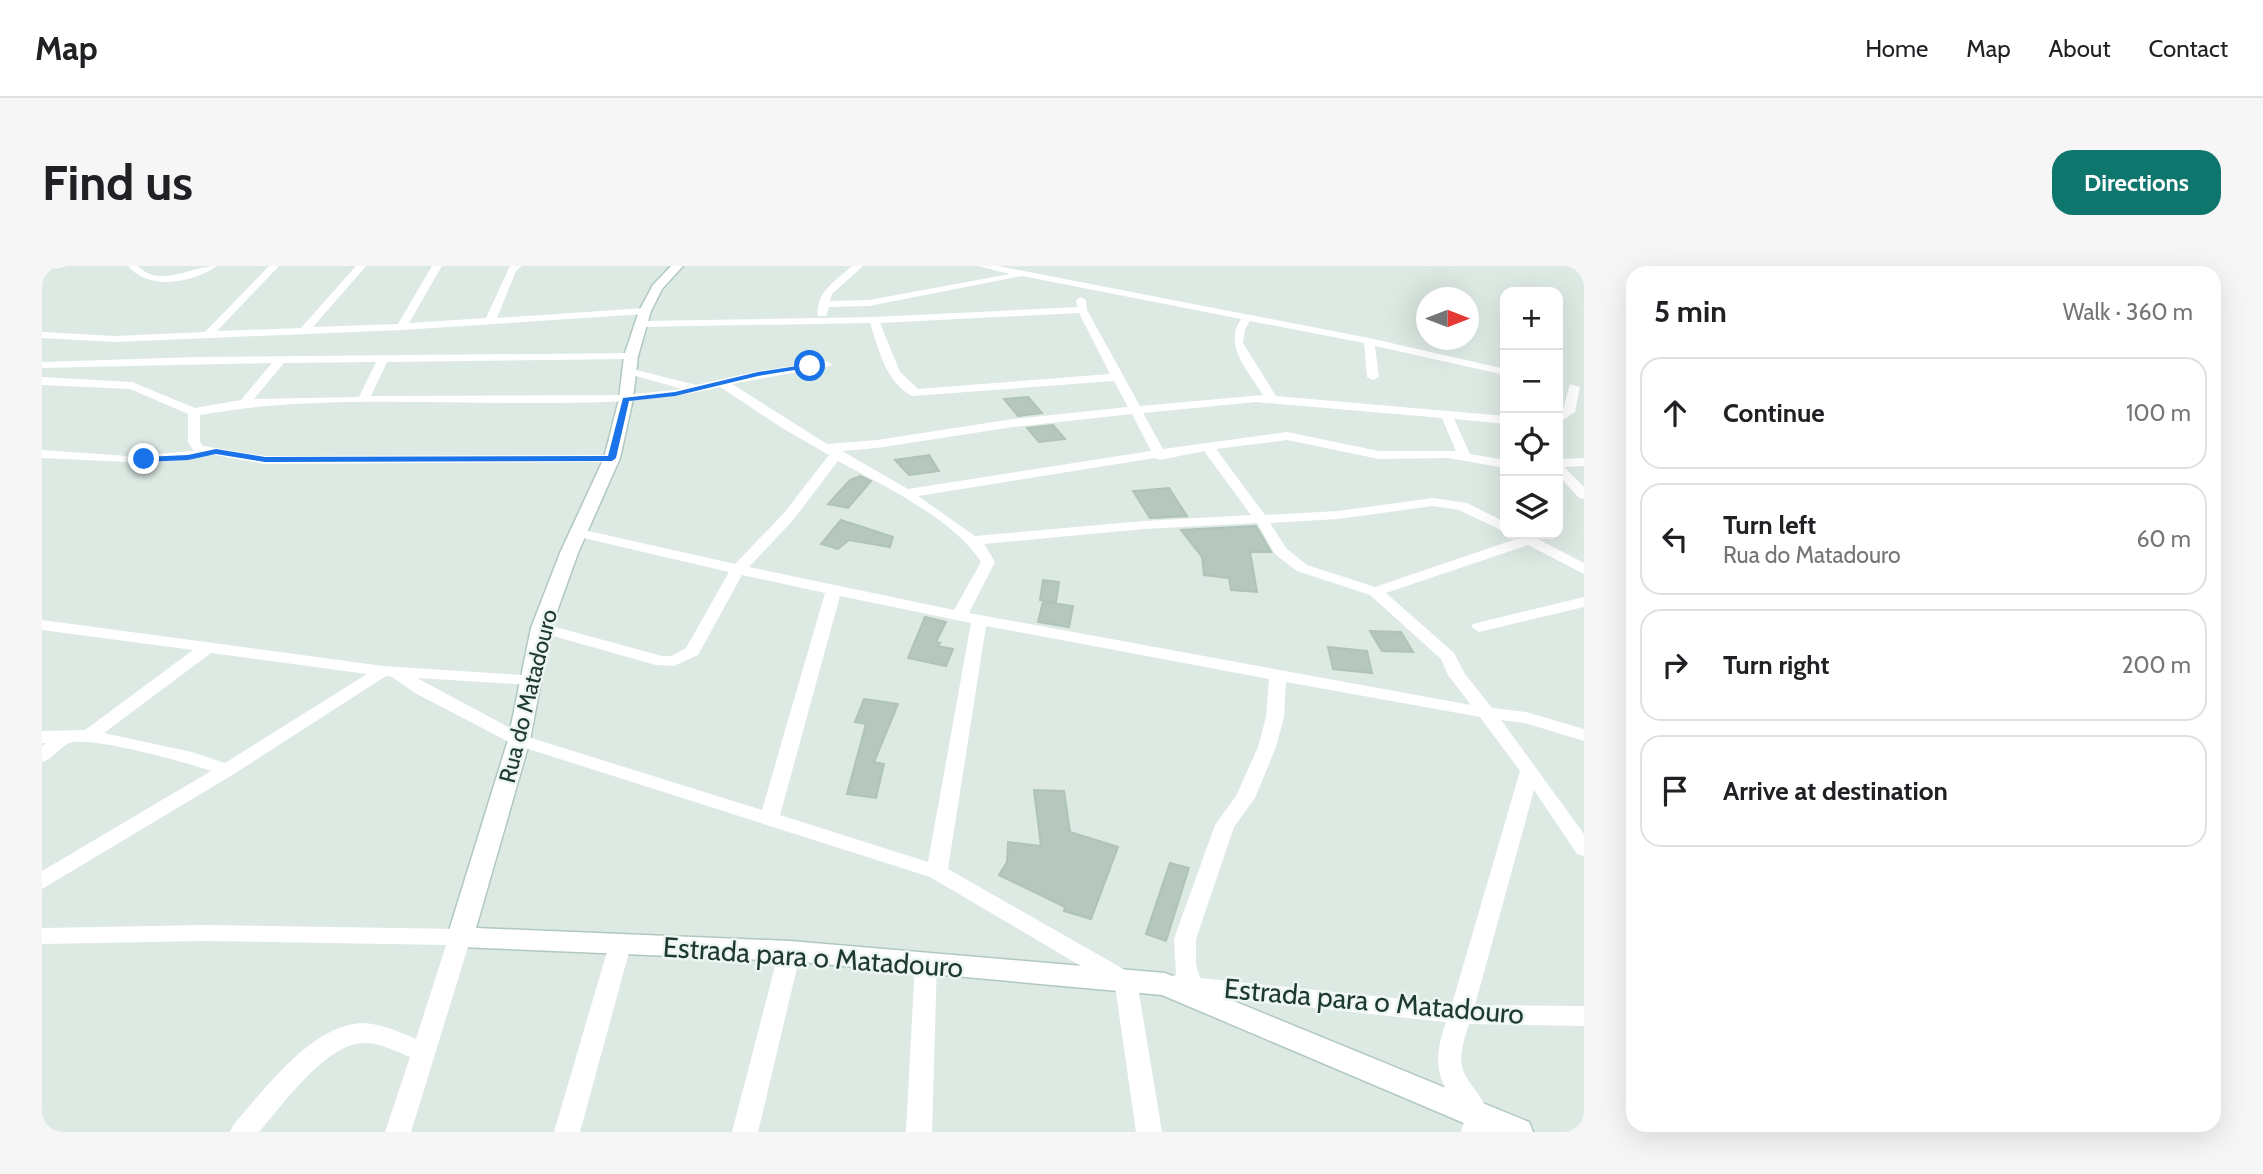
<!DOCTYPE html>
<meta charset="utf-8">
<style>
:root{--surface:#fff;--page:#f6f6f6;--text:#202124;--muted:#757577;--line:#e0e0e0;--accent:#0f766e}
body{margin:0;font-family:Cabin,sans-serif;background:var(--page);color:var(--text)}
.controls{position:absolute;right:21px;top:21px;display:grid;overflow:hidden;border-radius:14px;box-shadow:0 7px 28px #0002}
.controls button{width:63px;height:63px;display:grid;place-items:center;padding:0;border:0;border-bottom:2px solid var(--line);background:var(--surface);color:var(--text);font:35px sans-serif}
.compass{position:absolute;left:1374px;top:21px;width:63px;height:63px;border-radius:50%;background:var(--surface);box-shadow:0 7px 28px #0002;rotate:90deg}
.stop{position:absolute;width:21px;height:21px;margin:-16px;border:5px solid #1a73e8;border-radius:50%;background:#fff}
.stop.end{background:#1a73e8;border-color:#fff;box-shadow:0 2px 7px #0008}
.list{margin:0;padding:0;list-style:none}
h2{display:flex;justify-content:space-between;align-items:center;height:91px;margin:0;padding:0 28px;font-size:30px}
h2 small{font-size:23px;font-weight:400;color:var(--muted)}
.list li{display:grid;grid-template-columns:46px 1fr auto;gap:21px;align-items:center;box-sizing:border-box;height:112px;margin:0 14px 14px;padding:0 14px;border:2px solid var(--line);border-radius:21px}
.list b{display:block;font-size:26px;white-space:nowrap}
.list p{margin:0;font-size:23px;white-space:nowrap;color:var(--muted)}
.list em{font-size:23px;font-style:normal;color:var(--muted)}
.icon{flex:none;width:38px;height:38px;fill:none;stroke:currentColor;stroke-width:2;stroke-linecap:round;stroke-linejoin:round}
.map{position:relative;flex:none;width:1542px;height:866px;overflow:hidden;border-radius:21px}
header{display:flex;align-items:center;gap:42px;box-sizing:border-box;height:98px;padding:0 35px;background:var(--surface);border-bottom:2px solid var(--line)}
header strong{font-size:33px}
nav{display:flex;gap:38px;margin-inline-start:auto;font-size:24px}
.intro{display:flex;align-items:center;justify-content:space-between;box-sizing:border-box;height:168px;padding:0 42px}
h1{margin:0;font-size:49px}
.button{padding:18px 32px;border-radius:21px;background:var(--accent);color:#fff;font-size:24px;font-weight:700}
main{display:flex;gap:42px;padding:0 42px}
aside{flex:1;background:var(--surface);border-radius:21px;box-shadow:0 7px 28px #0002}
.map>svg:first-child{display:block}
.building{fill:#b5c7be;stroke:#afc3b9;stroke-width:2}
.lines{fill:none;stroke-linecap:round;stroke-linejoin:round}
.secondary-casing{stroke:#b0c9be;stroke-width:3}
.street{fill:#fff;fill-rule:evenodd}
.secondary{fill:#fff;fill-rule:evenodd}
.route{fill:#1a73e8}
.labels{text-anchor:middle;stroke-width:5;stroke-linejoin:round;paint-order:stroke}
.street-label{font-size:23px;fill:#1e3930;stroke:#edf6f1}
.near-street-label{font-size:28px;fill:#1e3930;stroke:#edf6f1}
</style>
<header>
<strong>Map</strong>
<nav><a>Home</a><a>Map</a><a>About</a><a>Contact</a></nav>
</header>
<div class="intro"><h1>Find us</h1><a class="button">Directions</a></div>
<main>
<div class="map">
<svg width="1542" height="866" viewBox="0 0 1542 866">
<rect width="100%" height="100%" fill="#dde9e3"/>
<path class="building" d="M986 131 1000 147 976 150 962 133Z
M1011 159 1023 173 997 176 985 162Z
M887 189 897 205 867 209 853 194Z
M818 210 829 215 806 242 786 238 808 214Z
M1127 222 1145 250 1108 252 1091 225Z
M799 254 851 271 848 281 807 274 796 283 779 278Z
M1214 260 1229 286H1208L1215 326 1189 324 1187 312 1162 309 1160 291 1139 264Z
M1001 314 1017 316 1014 336 998 334Z
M1001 336 1031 340 1027 361 996 356Z
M883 351 904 356 894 376 898 377 896 380 911 383 904 400 866 392Z
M1328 365 1359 366 1371 386 1340 385Z
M1286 381 1325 385 1330 407 1291 403Z
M822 433 856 438 832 496 842 498 834 532 805 528 824 458 813 456Z
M992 524 1022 525 1028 566 1076 581 1049 653 1022 645 1023 641 957 609 965 596 966 576 999 580Z
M1128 597 1147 602 1124 675 1104 668Z"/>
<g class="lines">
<defs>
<path id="secondary" d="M629 0H641L620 23 609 45 596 90 591 133 578 192 536 287 509 362 488 474 434 662 748 675 1123 707 1487 856 1491 866H1443L1120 729 748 695 418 681 409 678 405 671 466 474 489 362 518 287 562 192 577 133 582 90 597 45 611 19Z"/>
</defs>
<use href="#secondary" class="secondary-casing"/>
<path class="street" d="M0 0H26L0 5Z
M86 0H96C118 23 149 0 175 0 150 17 107 25 86 0Z
M227 0H237L175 65 259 62 314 0H324L271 61 356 58 390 0H400L367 57 444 52 468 0H480L474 5 455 52 603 42 608 45 603 48 360 64 73 76 0 72V66L73 70 163 66Z
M810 0H821L790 28 788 35 827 34 968 8 936 0H956L1327 72 1463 103V109L1333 80 1337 111 1331 114 1325 111 1322 77 1208 55 1203 63 1201 77 1234 130 1463 150V158L1412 153 1428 188 1463 194V202L1406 192 1337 193 1245 174 1174 183 1223 249 1296 245 1391 232 1425 237 1463 256V266L1417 244 1391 240 1296 253 1228 257 1244 282 1265 299 1333 321 1474 273 1471 268H1486L1542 297V308L1486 279 1344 327 1412 387 1423 408 1450 442 1484 446 1542 463V475L1483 457 1459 454 1542 568V590L1535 588 1492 524 1433 739 1542 740V760L1427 758C1408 813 1428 807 1449 850L1445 866H1419L1423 852C1396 817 1389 799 1404 756L1130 727 1122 724 1119 718 1122 712 1134 709 1132 673 1173 559 1194 530 1216 481 1224 451 1227 413 944 360 906 603 1092 709 1095 715 1120 866H1094L1073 720 888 611 471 478 373 427 350 411 344 410 192 508 0 623V605L169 505C140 495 60 473 31 476 19 478 12 493 0 496V480L4 477H0V465L43 464 151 384 0 364V354L341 400 495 410 498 414 495 418 489 419 375 412 483 470 720 544 783 327 700 309 656 389 632 400 614 399 493 365 491 362 499 357 620 390H629L644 382 687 306 533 270 531 267 533 264 538 263 693 298 742 247 787 189 740 162 678 121C610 137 552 137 482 137 377 137 261 130 158 149V176L161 180 223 190 575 189V195L570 196 223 198 173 189 107 197 0 192V184L86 190 152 185 146 176V148L88 123 0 119V111L90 116 153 142 199 134 230 97 0 102V96L155 91 589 87 595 90 589 93 345 96 329 130 584 129 640 123 583 107 581 105 587 102 654 119 716 105 784 95 790 98 788 100 690 118 785 178 835 174 971 153 1086 141 1072 115 870 130C843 115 837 84 828 57L600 61 595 58 600 55 832 51 1035 41 1034 34 1039 31 1044 34 1045 44 1098 140 1221 129C1206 104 1181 80 1199 53L980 10 827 40 787 41 784 50H776C773 27 793 15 810 0ZM1037 47 1068 108 876 123 858 106 838 57ZM334 96 317 131 212 133 242 97ZM1214 136 1400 152 1414 185H1337L1245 166 1121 183 1101 147ZM1090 148 1109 185 866 223 800 185 835 182 971 161ZM1162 185 1209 249 1102 255 933 270 876 230 1113 192 1118 194ZM796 195C840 219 912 253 939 296L912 344 707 301 752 253ZM1215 257 1233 288 1255 305 1328 329 1399 393 1406 409 1429 439 927 347 953 296 942 278 1102 263ZM798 330 929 357 886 596 738 549ZM169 387 325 408 183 497 150 486 62 467ZM1244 416 1438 451 1478 505 1410 738 1158 712 1154 698V673L1192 561 1213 532 1234 481 1242 451Z
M1528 118 1538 121 1533 146 1516 157V148L1521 144Z
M1542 192V200L1522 201 1542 221V233L1537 232 1516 209V193Z
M1542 331V341L1437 366 1429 361 1431 358Z
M163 659 418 663 426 665 429 671 369 866H343L368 791C353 785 338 777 322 777 284 777 240 840 217 866H188L192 858C223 823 271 757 322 757 340 758 358 766 374 773L404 679 163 675 0 678V662Z
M578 670 586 673 589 679 538 866H512L567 679 570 673Z
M748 676 756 679 759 685 716 866H690L737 685 740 679Z
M884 688 892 691 895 697 890 866H864L873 697 876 691Z"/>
<use href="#secondary" class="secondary"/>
</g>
<path class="route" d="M768 98 771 101 716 110 633 130 587 135 574 192 570 195 223 196 174 188 146 194 102 196 98 193 102 191 146 189 174 183 223 191 566 190 581 132 633 126 716 106Z"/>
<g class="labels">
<g class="street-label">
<text transform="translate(486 430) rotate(-76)" y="8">Rua do Matadouro</text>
</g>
<g class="near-street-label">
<text transform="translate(771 691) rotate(4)" y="10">Estrada para o Matadouro</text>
<text transform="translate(1332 735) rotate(5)" y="10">Estrada para o Matadouro</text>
</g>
</g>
</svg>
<div class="controls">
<button>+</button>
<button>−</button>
<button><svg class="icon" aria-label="locate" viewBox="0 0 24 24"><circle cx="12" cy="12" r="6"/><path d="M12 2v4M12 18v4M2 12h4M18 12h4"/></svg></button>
<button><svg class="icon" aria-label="layers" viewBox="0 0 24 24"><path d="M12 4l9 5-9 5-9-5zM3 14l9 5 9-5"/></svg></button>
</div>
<svg class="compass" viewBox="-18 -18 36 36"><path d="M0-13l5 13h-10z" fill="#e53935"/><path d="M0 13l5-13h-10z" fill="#757577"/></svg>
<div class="stop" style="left:768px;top:100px"></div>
<div class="stop end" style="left:102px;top:193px"></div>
</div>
<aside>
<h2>5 min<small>Walk · 360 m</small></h2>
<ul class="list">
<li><svg class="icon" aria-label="ahead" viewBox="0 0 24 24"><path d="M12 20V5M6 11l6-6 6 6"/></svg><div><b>Continue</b></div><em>100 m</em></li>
<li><svg class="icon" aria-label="left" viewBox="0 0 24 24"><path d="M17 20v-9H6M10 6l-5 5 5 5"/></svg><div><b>Turn left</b><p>Rua do Matadouro</p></div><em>60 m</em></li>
<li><svg class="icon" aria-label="right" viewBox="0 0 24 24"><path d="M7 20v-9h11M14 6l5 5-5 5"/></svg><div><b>Turn right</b></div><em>200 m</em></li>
<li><svg class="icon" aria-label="arrive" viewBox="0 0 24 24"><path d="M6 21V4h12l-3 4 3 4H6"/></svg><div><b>Arrive at destination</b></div></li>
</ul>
</aside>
</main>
